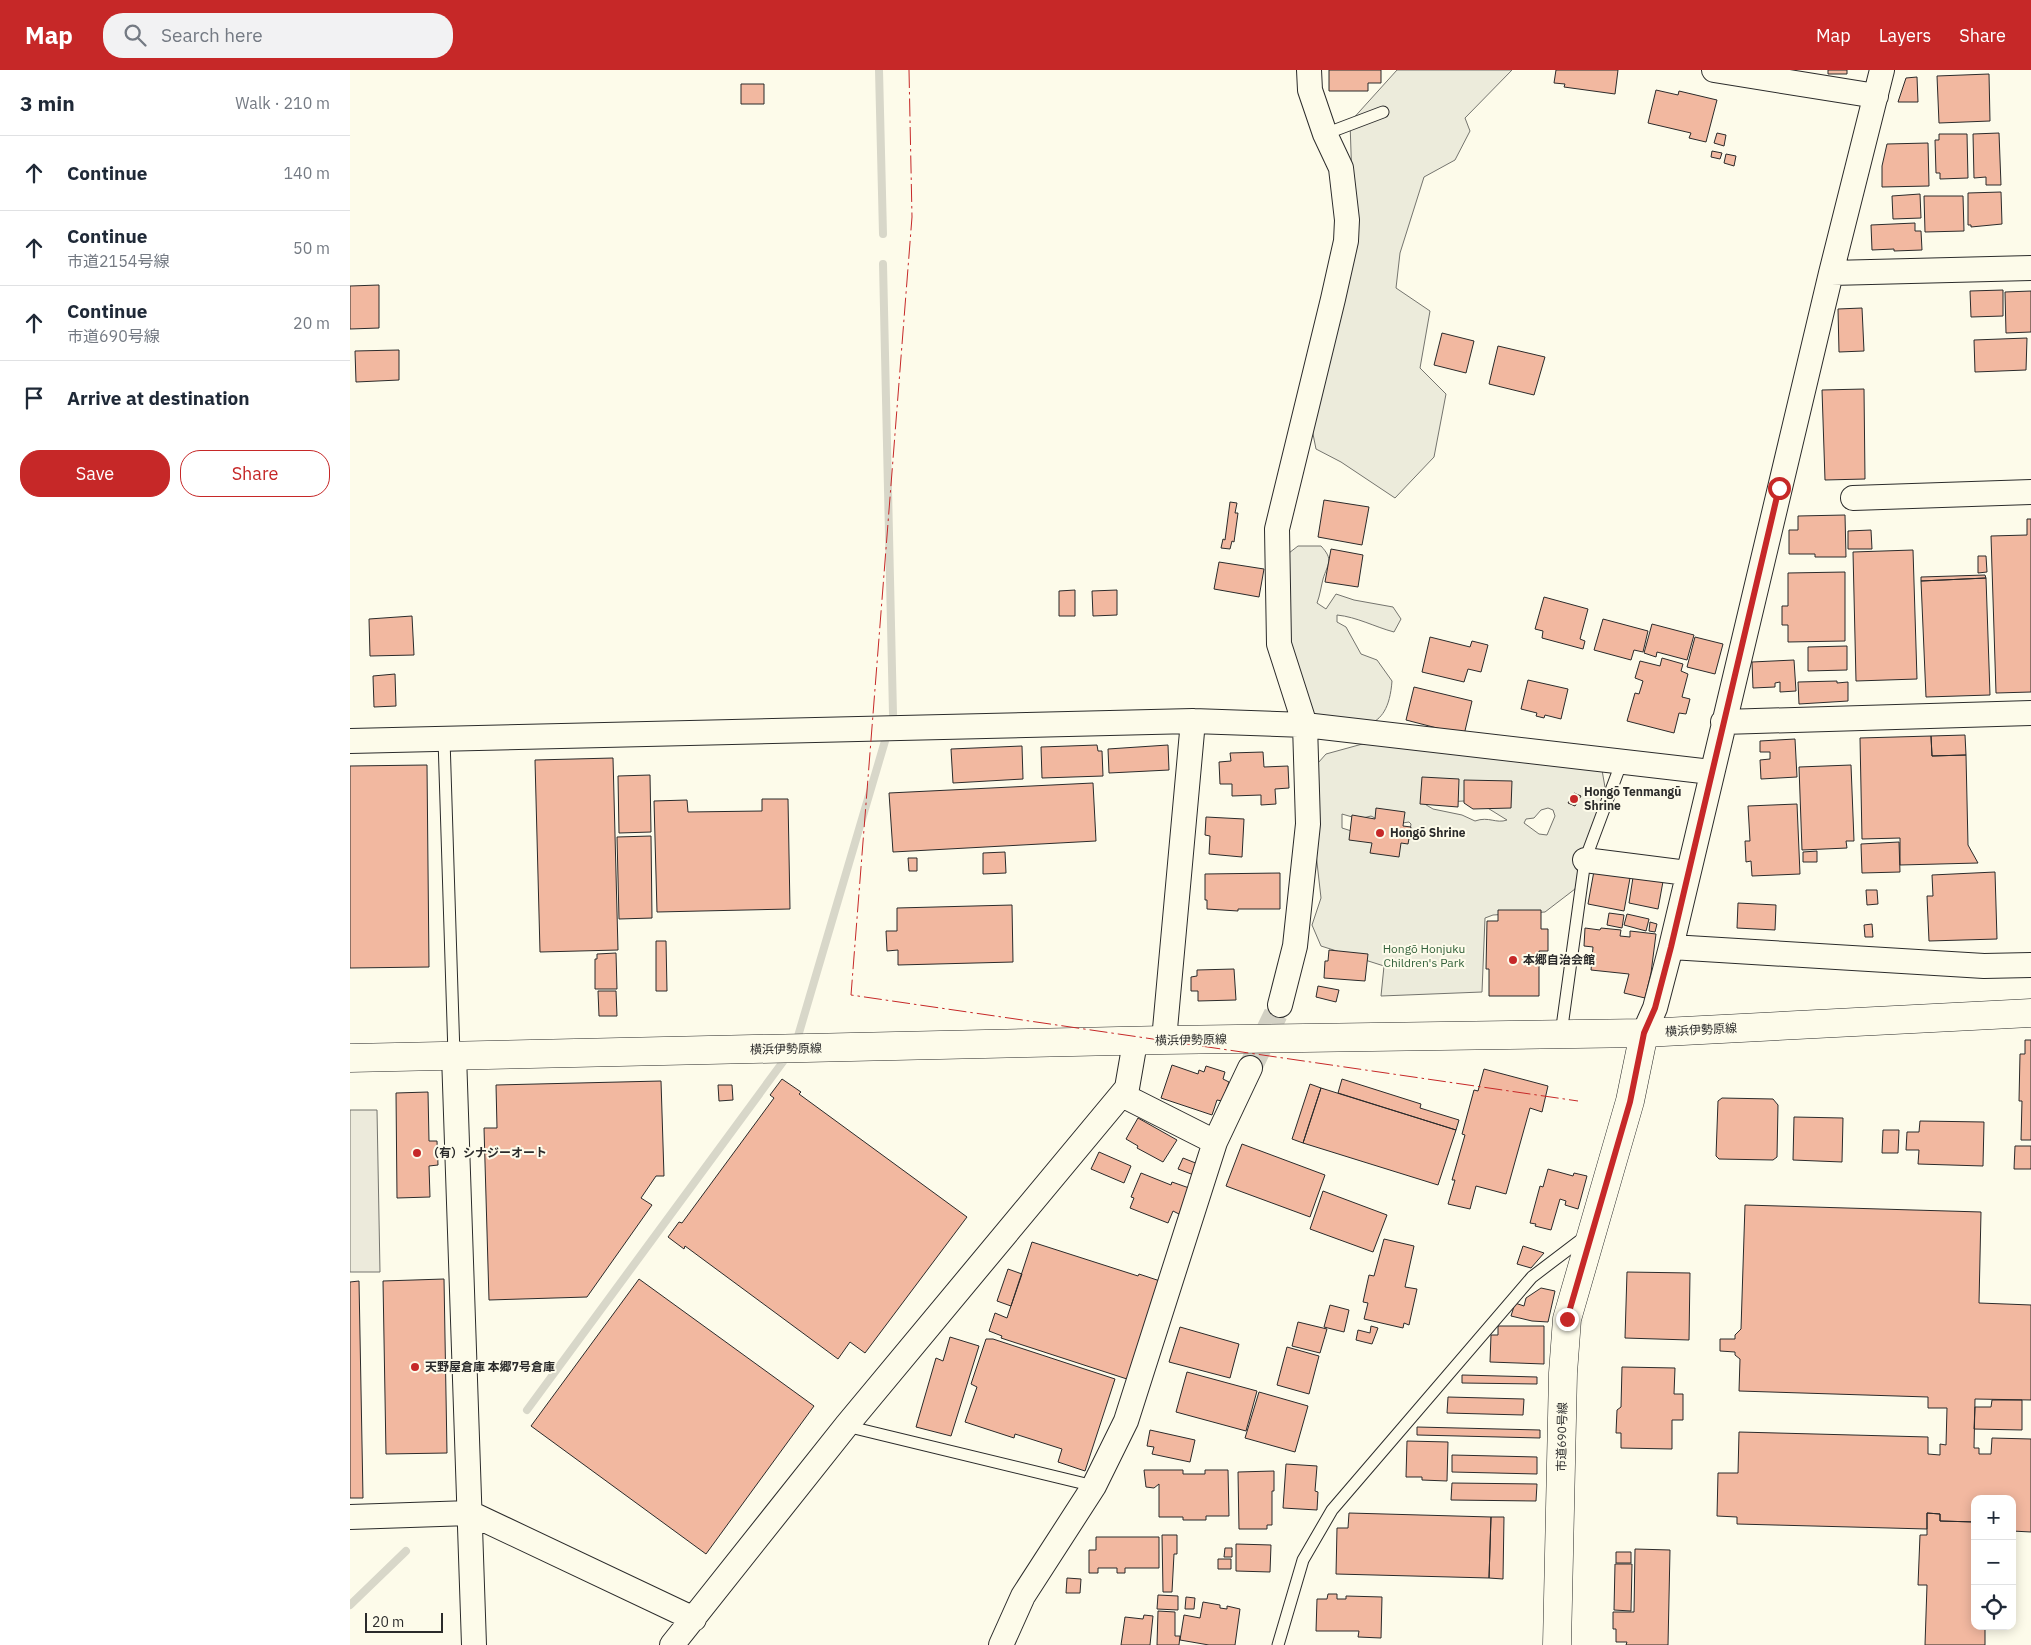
<!DOCTYPE html>
<meta charset="utf-8">
<style>
:root{--surface:#fff;--page:#f2f2f3;--text:#1f2937;--muted:#747a83;--line:#e0e1e3;--accent:#c62828}
body{margin:0;font-family:"IBM Plex Sans","Noto Sans JP",sans-serif;background:var(--page);color:var(--text)}
.controls{position:absolute;right:15px;bottom:15px;display:grid;overflow:hidden;border-radius:10px;box-shadow:0 2px 12px #0003}
.controls button{width:45px;height:45px;display:grid;place-items:center;padding:0;border:0;border-bottom:1px solid var(--line);background:var(--surface);color:var(--text);font:25px sans-serif}
.scale{position:absolute;left:15px;bottom:12px;width:78px;box-sizing:border-box;padding-left:5px;border:2px solid #2b2b2b;border-top:0;font-size:14px;line-height:18px;white-space:nowrap;color:#2b2b2b;-webkit-text-stroke:4px #fdfbea;paint-order:stroke}
.stop{position:absolute;width:15px;height:15px;margin:-11px;border:4px solid #c62828;border-radius:50%;background:#fff}
.stop.end{background:#c62828;border-color:#fff;box-shadow:0 1px 5px #0008}
.list{margin:0;padding:0;list-style:none}
h2{display:flex;justify-content:space-between;align-items:center;height:65px;margin:0;padding:0 20px;font-size:21px}
h2 small{font-size:16px;font-weight:400;color:var(--muted)}
.list li{display:grid;grid-template-columns:32px 1fr auto;gap:15px;align-items:center;box-sizing:border-box;height:75px;padding:0 20px;border-top:1px solid var(--line)}
.list b{display:block;font-size:19px;white-space:nowrap}
.list p{margin:0;font-size:16px;white-space:nowrap;color:var(--muted)}
.list em{font-size:16px;font-style:normal;color:var(--muted)}
.actions{display:flex;gap:10px;padding:15px 20px}
.actions a{flex:1;padding:11px 0;border:1px solid var(--accent);border-radius:20px;text-align:center;font-size:18px;color:var(--accent)}
.actions .main{background:var(--accent);color:#fff}
.icon{flex:none;width:28px;height:28px;fill:none;stroke:currentColor;stroke-width:2;stroke-linecap:round;stroke-linejoin:round}
.map{position:relative;flex:none;width:1681px;height:1575px;overflow:hidden}
header{display:flex;align-items:center;gap:30px;box-sizing:border-box;height:70px;padding:0 25px;background:var(--accent);color:#fff}
header strong{font-size:24px}
nav{display:flex;gap:28px;margin-inline-start:auto;font-size:18px}
.search{width:350px;height:45px;background:var(--page);display:flex;align-items:center;gap:12px;box-sizing:border-box;padding:0 18px;border-radius:20px;color:var(--muted);font-size:19px}
main{display:flex}
aside{flex:1;background:var(--surface)}
.map>svg:first-child{display:block}
.green{fill:#ecebdb;stroke:#74746e;fill-rule:evenodd}
.parking{fill:#eceadb;stroke:#74746e}
.lines{fill:none;stroke-linecap:round;stroke-linejoin:round}
.stream{stroke:#d8d7c9;stroke-width:8}
.building{fill:#f2b8a0;stroke:#2b2b2b}
.street-tunnel{stroke:#d3d1c4;stroke-width:24;stroke-dasharray:24 12;stroke-linecap:butt}
.lane-casing{stroke:#2b2b2b;stroke-width:13}
.street-casing{stroke:#2b2b2b;stroke-width:26}
.secondary-casing{stroke:#2b2b2b;stroke-width:29}
.primary-casing{stroke:#2b2b2b;stroke-width:29}
.lane{stroke:#fdfbea;stroke-width:11}
.street{stroke:#fdfbea;stroke-width:24}
.secondary{stroke:#fdfbea;stroke-width:28}
.primary{stroke:#fdfbea;stroke-width:28}
.power{stroke:#c62828;stroke-width:1;stroke-dasharray:18 4 2.5 4;stroke-linecap:butt}
.route{stroke:#c62828;stroke-width:6}
.poi-dot{fill:#c62828;stroke:#fdfbea;stroke-width:2}
.labels{text-anchor:middle;stroke-width:4;stroke-linejoin:round;paint-order:stroke}
.poi-label{font-size:12px;font-weight:bold;fill:#2b2b2b;stroke:#fdfbea;text-anchor:start}
.park-label{font-size:12px;fill:#34623c;stroke:#fdfbea}
.street-label{font-size:12px;fill:#2b2b2b;stroke:#fdfbea}
</style>
<header>
<strong>Map</strong>
<div class="search"><svg class="icon" aria-label="search" viewBox="0 0 24 24"><circle cx="10" cy="10" r="6"/><path d="M15 15l6 6"/></svg>Search here</div>
<nav><a>Map</a><a>Layers</a><a>Share</a></nav>
</header>
<main>
<aside>
<h2>3 min<small>Walk · 210 m</small></h2>
<ul class="list">
<li><svg class="icon" aria-label="ahead" viewBox="0 0 24 24"><path d="M12 20V5M6 11l6-6 6 6"/></svg><div><b>Continue</b></div><em>140 m</em></li>
<li><svg class="icon" aria-label="ahead" viewBox="0 0 24 24"><path d="M12 20V5M6 11l6-6 6 6"/></svg><div><b>Continue</b><p>市道2154号線</p></div><em>50 m</em></li>
<li><svg class="icon" aria-label="ahead" viewBox="0 0 24 24"><path d="M12 20V5M6 11l6-6 6 6"/></svg><div><b>Continue</b><p>市道690号線</p></div><em>20 m</em></li>
<li><svg class="icon" aria-label="arrive" viewBox="0 0 24 24"><path d="M6 21V4h12l-3 4 3 4H6"/></svg><div><b>Arrive at destination</b></div></li>
</ul>
<div class="actions"><a class="main">Save</a><a>Share</a></div>
</aside>
<div class="map">
<svg width="1681" height="1575" viewBox="0 0 1681 1575">
<rect width="100%" height="100%" fill="#fdfbea"/>
<path class="green" d="M1047 0H1162L1115 48 1120 61 1105 90 1074 107 1050 183 1046 218 1080 241 1070 298 1096 324 1084 387 1045 428 991 392 966 379 961 354 1004 171 1000 52Z
M948 476H971C984 490 978 493 973 509 971 517 970 525 967 533L976 539 986 524 1004 530 1043 537 1051 549 1044 562C1025 557 1007 547 987 545V552L996 557 1011 584 1027 590 1042 611C1038 665 1008 658 965 656L940 599 939 483Z
M1016 673 1252 700 1256 723 1239 786 1225 819 1195 842 1143 845 1135 848 1132 922 1031 926 1034 896 971 876 962 855 971 828 965 775 968 693 976 684ZM1114 731 1124 737H1136L1157 750C1146 754 1139 746 1125 751L1112 745 1083 739 1073 733ZM1198 738 1203 740 1205 746 1197 765 1189 764 1174 753 1176 749 1184 748 1191 740ZM992 744 1009 749 1021 746 1039 755 1059 752 1061 754C1060 764 1055 771 1046 775L992 758Z"/>
<path class="parking" d="M0 1040H27L30 1202H0Z"/>
<g class="lines">
<path class="stream" d="M529 0 533 164
M533 194 543 644
M446 973 535 671
M177 1340 438 985
M0 1535 56 1481"/>
</g>
<path class="building" d="M979 0H1031V13H1018V21H979Z
M1206 0H1268L1265 24 1214 17 1215 14 1204 13Z
M1478 0H1497V4H1478Z
M1639 4 1640 51 1589 53 1587 6Z
M1567 7 1568 32H1548L1556 8Z
M391 14H414V34H391Z
M1306 20 1328 25 1329 21 1367 30 1356 72 1339 68 1341 63 1298 53Z
M1367 63 1376 65 1374 76 1364 73Z
M1649 63 1651 115H1636V107L1624 108 1623 64Z
M1589 64H1617L1618 108 1590 109V103H1586L1585 70H1589Z
M1578 73 1579 116 1532 117V96L1537 74Z
M1362 81 1372 83 1370 89 1361 87Z
M1376 84 1386 86 1384 96 1374 93Z
M1651 122 1652 154 1621 157V155H1618V123Z
M1570 124 1571 148 1543 149 1542 126Z
M1574 126H1613L1614 161 1575 162Z
M1565 153V161H1571L1572 180 1544 181V179L1522 180 1521 155Z
M29 215V258L0 259V216Z
M1653 220V246L1621 247 1620 221Z
M1681 221V262L1656 263 1655 222Z
M1512 238 1514 281 1489 282 1488 239Z
M1092 263 1124 271 1116 303 1084 295Z
M1677 268 1676 300 1625 302 1624 270Z
M1148 276 1195 287 1184 325 1139 314Z
M49 280V310L6 312 5 281Z
M1514 319 1515 409 1475 410 1472 320Z
M974 430 1019 437 1012 475 968 467Z
M880 432 887 433 885 443H888L884 472 882 471 880 479 871 478 873 469 875 470Z
M1495 445 1496 487H1465V484H1439V460H1448V446Z
M1677 449H1681V622L1646 623 1641 466 1677 465Z
M1521 460 1522 479H1498V461Z
M981 479 1013 485 1008 517 975 512Z
M1563 480 1567 609 1506 611 1503 482Z
M1628 486H1636L1637 502 1628 503Z
M869 492 914 499 909 527 864 519Z
M1495 502V571L1438 572V555H1432V536H1438V503Z
M1635 505 1636 508 1571 511V507Z
M1636 508 1640 625 1576 627 1571 511Z
M725 520V546H709V521Z
M767 520V545L743 546 742 521Z
M1194 527 1238 539 1230 569 1235 571 1233 579 1192 568 1193 561 1185 559Z
M62 546 64 585 20 586 19 549Z
M1253 549 1298 561 1293 582 1284 580 1281 590 1244 580Z
M1302 554 1344 565 1337 590 1307 582 1306 587 1294 583Z
M1080 567 1120 577 1122 571 1138 575 1131 602 1118 599 1114 612 1072 602Z
M1345 567 1373 574 1365 604 1337 597Z
M1497 576V600L1458 601V577Z
M1312 588 1333 594 1331 601 1338 604 1332 627 1340 629 1336 644 1329 643 1324 663 1277 651 1285 623 1289 624 1293 611 1285 608 1290 591 1310 596Z
M1444 590 1446 621 1430 622V612L1425 613V617L1403 618 1402 592Z
M45 604 46 636 24 637 23 606Z
M1178 610 1218 619 1211 649 1195 645 1194 648 1186 646 1187 643 1171 639Z
M1487 611V613L1498 612V631L1449 634 1448 612Z
M1064 617 1122 631 1114 665 1056 650Z
M1615 665 1616 685 1582 686 1581 666Z
M1581 666 1582 686 1616 685 1618 775 1628 793 1550 795V768L1512 769 1510 668Z
M1445 669 1447 707 1411 709 1410 690 1420 689V682H1410V671Z
M747 675 748 681H752L753 706 692 708 691 677Z
M818 675 819 700 759 703 758 679Z
M672 676 673 709 603 713 601 679Z
M913 682 914 697 938 696 939 718 925 719 926 734 911 735V725L882 726V714H870L869 692 881 691 880 683Z
M263 688 268 880 190 882 185 690Z
M77 695 79 897 0 898V696Z
M1501 695 1504 771H1496L1497 778 1452 780 1449 697Z
M300 705 301 762 269 763 268 706Z
M1072 707 1109 709 1108 737 1070 734Z
M1114 710 1162 711 1161 738 1123 739 1114 733Z
M743 713 746 771 543 782 539 723Z
M1224 723 1231 726 1225 736 1218 733Z
M412 729H438L440 839 307 842 304 731 337 730 338 742 412 741Z
M1447 734 1450 804 1402 806 1401 791 1396 792 1395 771H1400L1398 736Z
M1026 738 1055 742 1053 756 1061 757 1058 774 1051 773 1049 787 1020 783 1022 773 999 770 1002 745 1025 749Z
M856 747 894 749 892 787 859 784 860 766 855 765Z
M301 766 302 848 269 849 267 767Z
M1549 772 1550 802 1512 803 1511 774Z
M1467 781V792H1453V782Z
M655 782 656 803 633 804V783Z
M558 788H567V801H559Z
M1244 801 1280 808 1274 841 1238 834Z
M1284 801 1314 806 1308 839 1279 833Z
M1645 802 1647 869 1579 871 1577 826H1583L1582 805Z
M930 803V839H888V841L857 839V830H855V804Z
M1516 820H1527L1528 834 1517 835Z
M1388 833 1426 835 1425 860 1387 858Z
M662 835 663 892 548 895V880L537 881 536 861H547V838Z
M1148 840H1191V859H1198V881H1189V926H1139V899H1136L1137 851H1148Z
M1259 843 1274 845 1272 858 1257 855Z
M1277 844 1299 849 1296 861 1274 855Z
M1300 852 1307 854 1305 862 1299 861Z
M1522 854 1523 867H1515L1514 855Z
M1235 858 1250 860 1251 858 1271 860 1270 866 1280 867V861L1306 864 1301 903 1295 928 1274 923 1279 904 1241 900 1243 877 1234 876Z
M306 871H316L317 921H306Z
M979 880 1018 884 1015 911 974 908 975 891H978Z
M266 883 267 919H245V889H247V884Z
M884 899 886 930 848 931V921H841V907L847 906V900Z
M968 916 989 920 986 932 966 927Z
M248 921H266L267 946H249Z
M1675 970H1681V1070H1671L1672 1031H1669L1670 984H1675Z
M822 995 848 1004 849 1000 854 1002 856 996 875 1002 873 1009 879 1012 872 1031 867 1030 862 1045 811 1028Z
M1134 999 1198 1016 1192 1042 1180 1038 1156 1124 1126 1116 1120 1139 1098 1134 1105 1110H1102L1115 1065 1112 1064 1124 1020 1128 1021Z
M432 1009 451 1022 449 1024 617 1147 515 1283 500 1272 488 1289 335 1176 334 1179 318 1167 329 1152 332 1153 424 1028 420 1025Z
M992 1009 1071 1034 1070 1038 1109 1050 1106 1060 988 1023Z
M311 1011 314 1106H306L291 1128 302 1135 237 1227 139 1230 134 1058H147L146 1015Z
M960 1014 971 1018 953 1073 942 1069Z
M368 1015H382L383 1030 369 1031Z
M971 1018 1106 1060 1088 1115 953 1073Z
M78 1022 79 1071H87L88 1095 79 1096 80 1127 47 1128 46 1023Z
M1372 1028 1423 1029 1428 1035 1427 1087 1423 1090 1369 1089 1366 1086 1368 1031Z
M1444 1047 1493 1048 1492 1092 1443 1090Z
M788 1048 827 1070 813 1092 787 1078 788 1076 776 1069Z
M1570 1051 1634 1052 1633 1096 1568 1094 1569 1080H1556L1557 1062H1569Z
M1533 1060H1549L1548 1083H1532Z
M892 1074 975 1105 960 1147 876 1116Z
M1665 1076H1681V1099H1664Z
M749 1082 781 1096 774 1113 741 1099Z
M833 1088 853 1096 849 1107 828 1099Z
M1198 1099 1223 1106 1224 1103 1237 1106 1228 1139 1215 1135 1216 1131 1210 1129 1201 1160 1185 1156 1186 1154 1180 1153 1190 1116 1193 1117Z
M791 1103 821 1115 822 1112 842 1119 829 1144 823 1141 818 1153 780 1138 784 1128 781 1127Z
M973 1121 1037 1145 1023 1182 960 1159Z
M1395 1135 1631 1142 1629 1233 1681 1235V1330L1625 1329 1624 1378H1629V1384H1641L1642 1368 1681 1369V1462L1662 1461V1429H1625V1452L1590 1451V1444L1577 1443V1459L1387 1454V1447L1367 1446 1368 1403H1388L1389 1362 1578 1367V1384L1590 1385V1374L1596 1375 1597 1338H1578V1327L1389 1321 1390 1289 1385 1285V1282L1370 1281V1269H1385V1265L1391 1259Z
M1034 1169 1064 1176 1055 1217 1067 1219 1059 1255 1054 1253 1053 1258 1014 1249 1018 1233 1013 1232 1019 1205 1024 1206Z
M682 1172 788 1206 789 1204 813 1212 780 1310 651 1268 652 1266 639 1261 645 1243 657 1248Z
M1173 1176 1194 1183 1181 1198 1167 1194Z
M658 1199 672 1204 661 1236 647 1231Z
M1277 1202 1340 1203 1339 1270 1275 1268Z
M94 1209 97 1383 36 1384 33 1211Z
M289 1209 464 1336 356 1484 181 1356Z
M9 1211 13 1428H0V1212Z
M1191 1218 1205 1221 1198 1252 1182 1251 1161 1246 1165 1233 1174 1236 1176 1228Z
M980 1235 999 1240 994 1262 974 1257Z
M948 1252 977 1259 970 1283 942 1276Z
M1021 1256 1028 1258 1022 1274 1006 1270 1008 1260 1020 1263Z
M1148 1256H1194V1294L1140 1292 1141 1265H1148Z
M830 1257 889 1274 880 1308 819 1292Z
M600 1267 629 1276 601 1366 566 1357 586 1288 593 1291Z
M636 1269H643L765 1309 735 1401 708 1392 712 1379 665 1364 664 1368 615 1352 627 1317 621 1314Z
M937 1277 969 1286 959 1324 927 1315Z
M1272 1297 1325 1298 1324 1324H1333V1350H1322V1379L1271 1378V1363H1266L1267 1340 1271 1337Z
M837 1302 907 1321 896 1361 826 1342Z
M1112 1305 1187 1307V1314L1112 1313Z
M909 1322 958 1336 945 1382 895 1368Z
M1098 1327 1174 1329 1173 1345 1097 1343Z
M1642 1330H1672V1360L1624 1359 1625 1337H1641Z
M1067 1357 1190 1360V1368L1067 1365Z
M800 1360 845 1370 840 1392 802 1384 804 1377 797 1376Z
M1057 1371 1098 1372 1097 1411 1072 1410V1407H1056Z
M1102 1385 1187 1387V1404L1102 1402Z
M936 1394 967 1396 965 1421 968 1422 967 1440 933 1438Z
M794 1400H833V1404H855V1400H878L879 1446H856V1450H833V1447H809V1414L804 1418 796 1417Z
M924 1401V1421H922V1455H917V1459H889L888 1402Z
M1102 1413 1187 1414 1186 1431 1101 1430Z
M999 1443 1141 1447 1139 1508 986 1504 987 1458H998Z
M1577 1443 1590 1444V1451L1625 1452V1556H1635V1575H1575L1577 1515H1568L1570 1465H1577Z
M1141 1447H1154L1153 1509 1139 1508Z
M812 1465H827V1484H824L822 1522H813Z
M746 1467H809V1498H775V1503H767V1498H748V1503H739V1480H746Z
M886 1474 921 1475 920 1502 886 1501Z
M875 1478H882V1487H874Z
M1285 1479 1320 1480 1318 1575H1276L1277 1572H1266V1559H1263V1542H1284Z
M1266 1482H1281V1493H1266Z
M868 1489H881V1499H868Z
M1265 1494H1282L1281 1541 1264 1540Z
M717 1508 731 1509 730 1523H716Z
M978 1524H987V1529H996V1526L1032 1527 1031 1568 1008 1567 1009 1561H966L967 1529H977Z
M808 1525 828 1526V1540L807 1539Z
M836 1527 845 1528 844 1539H835Z
M853 1532 870 1535V1538L877 1539V1536L890 1539 885 1575H859L830 1570 834 1545 850 1548Z
M808 1541 825 1542V1566H830L829 1575H807Z
M794 1545 803 1546 800 1575H771L775 1547 793 1549Z"/>
<g class="lines">
<path class="street-tunnel" d="M900 998 930 935"/>
<defs>
<path id="lane" d="M975 64 1033 42
M94 669 104 985
M1211 964 1235 790 1272 691
M496 1356 744 1416
M928 1575 953 1490 982 1440 1182 1207 1236 1166"/>
<path id="street" d="M1364 0 1526 26
M1481 203 1681 198
M1503 428 1681 422
M1373 652 1681 643
M0 671 843 651 955 655 1361 702
M1235 790 1337 803
M1321 877 1634 896 1681 895
M930 935 945 876 958 754 955 655 929 574 927 459 983 229 996 171 997 150 991 98 975 64 960 20 959 0
M1294 963 1305 938 1321 877 1481 203 1532 0
M814 970 843 651
M104 985 124 1575
M772 1025 865 1072
M0 1447 120 1443 344 1549
M322 1575 496 1356 777 1018 785 972
M651 1575 673 1526 744 1416 776 1351 865 1072 900 998"/>
<path id="secondary" d="M1207 1575 1213 1303 1217 1249 1280 1031 1294 963"/>
<path id="primary" d="M0 988 814 970 1294 963 1681 943"/>
</defs>
<use href="#lane" class="lane-casing"/>
<use href="#street" class="street-casing"/>
<use href="#secondary" class="secondary-casing"/>
<use href="#primary" class="primary-casing"/>
<use href="#lane" class="lane"/>
<use href="#street" class="street"/>
<use href="#secondary" class="secondary"/>
<use href="#primary" class="primary"/>
<path class="power" d="M559 0 562 147 501 925 1228 1031"/>
</g>
<g class="lines">
<path class="route" d="M1217 1249 1280 1032 1294 963 1305 938 1321 877 1429 418"/>
</g>
<g class="poi-dot">
<circle cx="1224" cy="729" r="5"/>
<circle cx="1030" cy="763" r="5"/>
<circle cx="1163" cy="890" r="5"/>
<circle cx="67" cy="1083" r="5"/>
<circle cx="65" cy="1297" r="5"/>
</g>
<g class="labels">
<g class="poi-label">
<text x="1234" y="726">Hongō Tenmangū<tspan x="1234" dy="14">Shrine</tspan></text>
<text x="1040" y="767">Hongō Shrine</text>
<text x="1173" y="894">本郷自治会館</text>
<text x="77" y="1087">（有）シナジーオート</text>
<text x="75" y="1301">天野屋倉庫 本郷7号倉庫</text>
</g>
<g class="park-label">
<text x="1074" y="883">Hongō Honjuku<tspan x="1074" dy="14">Children's Park</tspan></text>
</g>
<g class="street-label">
<text transform="translate(1351 960) rotate(-3)" y="4">横浜伊勢原線</text>
<text transform="translate(841 970) rotate(-1)" y="4">横浜伊勢原線</text>
<text transform="translate(436 979) rotate(-1)" y="4">横浜伊勢原線</text>
<text transform="translate(1212 1367) rotate(-89)" y="4">市道690号線</text>
</g>
</g>
</svg>
<div class="controls">
<button>+</button>
<button>−</button>
<button><svg class="icon" aria-label="locate" viewBox="0 0 24 24"><circle cx="12" cy="12" r="6"/><path d="M12 2v4M12 18v4M2 12h4M18 12h4"/></svg></button>
</div>
<div class="scale">20 m</div>
<div class="stop" style="left:1429px;top:418px"></div>
<div class="stop end" style="left:1217px;top:1249px"></div>
</div>
</main>
